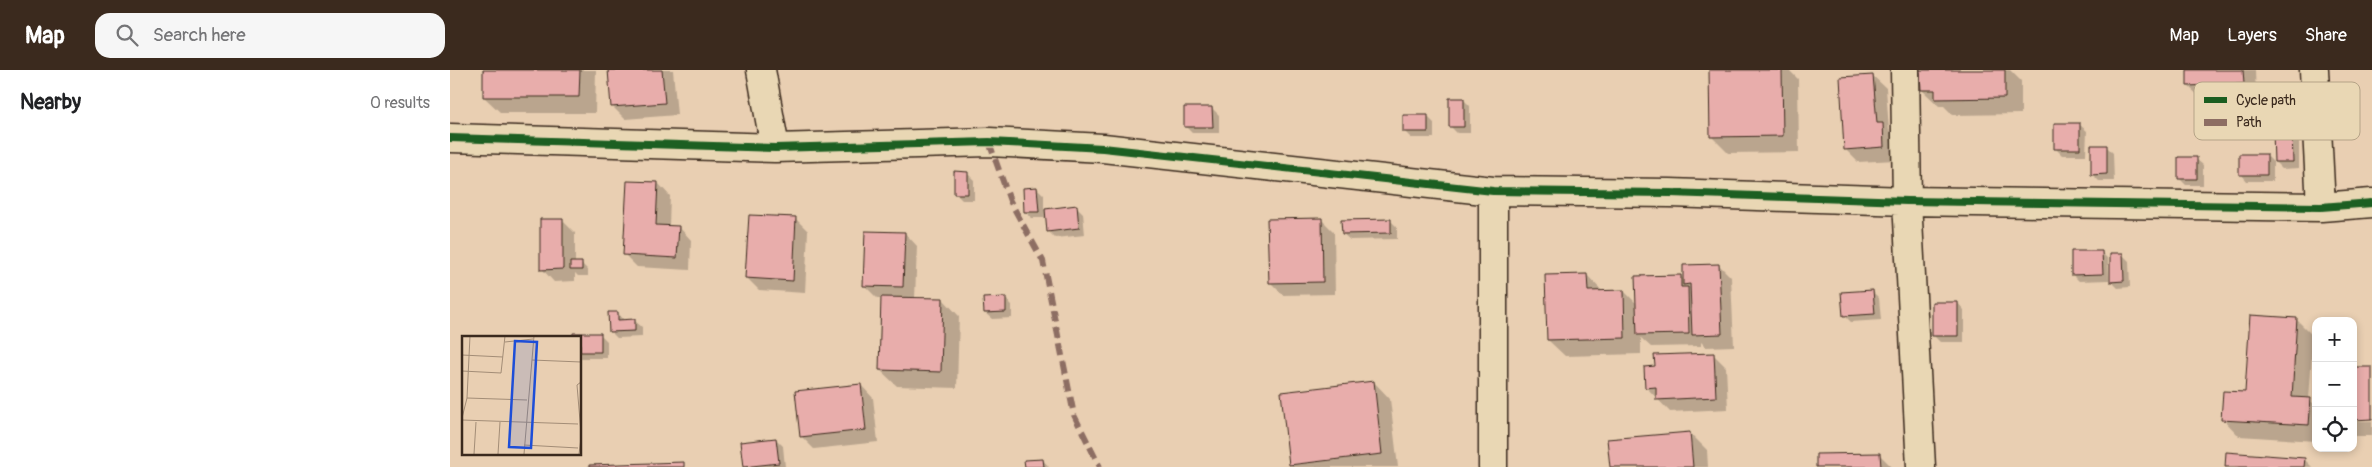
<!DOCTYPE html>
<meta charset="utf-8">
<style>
:root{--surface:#fff;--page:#f6f6f6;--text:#202124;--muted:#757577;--line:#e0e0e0;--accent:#3b2a1e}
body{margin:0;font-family:Pangolin,sans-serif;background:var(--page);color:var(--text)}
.controls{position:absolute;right:15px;bottom:15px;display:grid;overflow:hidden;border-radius:10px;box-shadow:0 2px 8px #0003}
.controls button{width:45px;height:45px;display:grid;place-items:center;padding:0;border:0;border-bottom:1px solid var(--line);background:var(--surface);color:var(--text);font:25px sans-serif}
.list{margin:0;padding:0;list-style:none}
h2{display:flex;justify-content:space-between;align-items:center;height:65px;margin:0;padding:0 20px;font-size:21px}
h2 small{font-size:16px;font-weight:400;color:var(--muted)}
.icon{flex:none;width:28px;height:28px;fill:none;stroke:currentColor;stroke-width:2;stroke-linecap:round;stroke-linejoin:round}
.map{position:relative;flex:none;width:1922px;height:397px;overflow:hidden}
header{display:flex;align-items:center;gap:30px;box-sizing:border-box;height:70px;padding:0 25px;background:var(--accent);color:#fff}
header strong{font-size:24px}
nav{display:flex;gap:28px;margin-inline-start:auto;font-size:18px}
.search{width:350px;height:45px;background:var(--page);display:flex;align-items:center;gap:12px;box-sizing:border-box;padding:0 18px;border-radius:15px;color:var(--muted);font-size:19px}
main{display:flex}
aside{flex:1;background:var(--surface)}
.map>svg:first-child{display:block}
.shadow{fill:#0003}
.building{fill:#e8adab;stroke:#3b2a1e}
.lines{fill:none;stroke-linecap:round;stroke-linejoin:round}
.minor-casing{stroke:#3b2a1e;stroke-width:31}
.minor{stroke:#e9d7b4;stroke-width:28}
.quiet{stroke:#8d6e63;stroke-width:6;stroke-dasharray:12 6;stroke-linecap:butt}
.cycleway-casing{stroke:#e9d7b4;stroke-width:11}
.cycleway{stroke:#1b5e20;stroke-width:8}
.inset-road{fill:none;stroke:#a38d77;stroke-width:1}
.view{fill:#1d4ed8;fill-opacity:0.15;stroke:#1d4ed8;stroke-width:2.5}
.inset-edge{fill:none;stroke:#3b2a1e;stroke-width:2.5}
.key{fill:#e9d7b4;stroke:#b5a387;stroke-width:1}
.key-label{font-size:14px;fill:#3b2a1e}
</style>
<header>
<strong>Map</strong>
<div class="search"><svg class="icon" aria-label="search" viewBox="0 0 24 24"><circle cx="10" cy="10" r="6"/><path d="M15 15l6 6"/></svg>Search here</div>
<nav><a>Map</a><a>Layers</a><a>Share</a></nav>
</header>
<main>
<aside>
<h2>Nearby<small>0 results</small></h2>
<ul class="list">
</ul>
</aside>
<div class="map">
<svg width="1922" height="397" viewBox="0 0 1922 397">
<rect width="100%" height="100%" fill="#e9cfb2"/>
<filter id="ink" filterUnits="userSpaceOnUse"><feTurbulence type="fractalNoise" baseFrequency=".02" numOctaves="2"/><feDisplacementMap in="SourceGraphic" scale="10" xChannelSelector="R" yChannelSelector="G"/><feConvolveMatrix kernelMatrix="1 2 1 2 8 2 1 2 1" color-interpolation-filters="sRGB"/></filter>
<g filter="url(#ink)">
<path class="shadow" d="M34 0H146L145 43H51L34 27Z
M160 0H223L227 45 175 49 162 36Z
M1261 0H1339L1348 9 1349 82 1278 83 1261 66Z
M1465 0H1560L1571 11V44L1503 45 1494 36H1489L1472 20V8Z
M1738 0H1805L1806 26 1751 28 1738 16Z
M1423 6 1436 18 1439 60 1445 67 1446 90 1408 92 1396 80Z
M1014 30 1020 36V63H1007L1000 56Z
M762 38 769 45V63H742L735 56Z
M977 46 984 53V68H961L954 61Z
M1630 55 1637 61 1636 85H1612L1605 78Z
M1842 62 1849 69V98L1832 99 1825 92Z
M1656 76 1663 83 1664 111H1649L1642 104Z
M1816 85 1823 92V111H1797L1791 104Z
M1746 89 1753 95V115H1736L1729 108Z
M517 103 524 110V130H512L506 124Z
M208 113 220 126 219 157H229L241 170 240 200 187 197 175 185Z
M587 118 594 125V140L626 136 633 143 635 165 605 168 598 161 597 148H582L575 142Z
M346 149 358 161 355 223 309 220 296 207Z
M871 149 884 162 885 224 833 225 820 212Z
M112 150 125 163V193H131L138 200V206H128L125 203V211L104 212 92 199Z
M940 150 947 157V169L900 170 893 164Z
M455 163 467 176 465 229H493L509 246 507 318 447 316 430 300 432 228H427L414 215Z
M1651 182 1658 189 1659 210 1629 211 1622 204Z
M1672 184 1679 191 1680 217 1668 218 1661 211Z
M1269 195 1281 207 1284 276 1256 277 1251 272V276L1201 277 1191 268V284L1115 286 1098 270 1137 205 1153 222 1174 221 1187 234 1231 206 1234 210Z
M1423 222 1429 228 1431 250 1401 252 1394 245Z
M555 228 562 235V248L542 249 535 243Z
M1508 233 1514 240V272H1490L1483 265Z
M168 243 174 250 185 251 192 257V267L167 268 160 261Z
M1846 249 1863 266 1859 330 1866 335V371L1789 366 1773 349 1796 323Z
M124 264H150L157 271V288H131L130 267H124Z
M1263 284 1276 297 1278 339 1220 342 1196 317Z
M924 312 940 329 948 397H843L840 394Z
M411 315 423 328 428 372 364 379 351 366Z
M1903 351H1922V366H1903Z
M1240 363 1257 380 1258 397H1161Z
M326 369 333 376 335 397 294 396Z
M1430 385 1442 397H1367Z
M1854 389 1862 397H1777Z
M593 390 599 397H576Z"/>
<path class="building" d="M33 0H130L129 27H33Z
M158 0H212L215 33 161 37Z
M1259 0H1332L1333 66 1260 67Z
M1464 0H1555V28L1485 29V20H1471L1470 2Z
M1737 0H1793L1794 14 1737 16Z
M1423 5 1427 53H1433L1434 77 1394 80 1390 7Z
M999 28H1014V57H999Z
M734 37H762L763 57H734Z
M953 45H978V62H953Z
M1604 53H1630V79H1604Z
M1823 61H1842L1843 92H1824Z
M1641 75H1657V104L1641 105Z
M1789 84H1817V105H1789Z
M1728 87H1747V109H1728Z
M504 101 518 102V124H504Z
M177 111 208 112 206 155 229 156 227 188 173 185Z
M587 117 589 142H574L573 118Z
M627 135 629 158 597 162 595 139Z
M299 145 346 147 343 211 295 208Z
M872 148 873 212 819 213 817 149Z
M90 149H113V199L90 200Z
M941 149V163L892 164 891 150Z
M415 161 455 162 453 217 413 216Z
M1621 181H1652L1653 204 1621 205Z
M1660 183H1673L1674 211 1660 212Z
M120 192H132V200H120Z
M1269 194 1272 264 1242 265 1240 214 1233 215V195Z
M1137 204 1138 221 1174 220 1175 268 1097 270 1095 205Z
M1231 205V217H1238L1239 264 1187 265 1185 206Z
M1423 220 1425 244 1393 246 1391 222Z
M431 227 493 228 491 302 429 300Z
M556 227V242L534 243 533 228Z
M1482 232H1508V266H1482Z
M158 242H168V250L185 249V261L159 262Z
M1800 245 1847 248 1842 327 1861 328 1859 355 1771 350 1773 321 1795 322Z
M123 263H151V282H130V267H123Z
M1264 283 1266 327 1206 330V317L1195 318 1194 297 1205 296 1204 285Z
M1903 297H1922V349L1903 350Z
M924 311 932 384 839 395 831 322Z
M411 314 416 360 350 367 345 321Z
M1240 362 1243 397H1160L1157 369Z
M326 368 329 393 293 397 290 372Z
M1776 382 1855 388 1854 397H1775Z
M1430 383 1431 397H1366V384Z
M593 389 594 397H575L574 390Z
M234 392V397H139V395Z"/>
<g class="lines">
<defs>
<path id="minor" d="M311 0 325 78
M1455 0 1457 131 1471 397
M1864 0 1871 137
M0 68 325 78 539 72 653 78 1043 121 1220 123 1457 131 1871 137 1922 133
M1043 121V397"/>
</defs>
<use href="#minor" class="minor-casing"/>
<use href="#minor" class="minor"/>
<path class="quiet" d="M539 72 560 131 593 191 624 345 650 397"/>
<defs>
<path id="cycleway" d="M0 68 325 78 539 72 653 78 1043 121 1220 123 1457 131 1871 137 1922 133"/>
</defs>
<use href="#cycleway" class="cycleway-casing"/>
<use href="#cycleway" class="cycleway"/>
</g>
</g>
<g transform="translate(12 266)">
<rect width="119" height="119" fill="#e9cfb2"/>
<path class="inset-road" d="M43 6 71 3M0 19 41 21M70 24 119 26M0 35 39 37 43 0M119 46 115 49 119 97M5 62 65 64M0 82 5 62 8 0M0 84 116 88M62 109 116 112M12 118 14 86M36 118 38 86M62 118 72 0M117 118 119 102"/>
<path class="view" d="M53 5 75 6 69 112 47 111Z"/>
<rect width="119" height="119" class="inset-edge"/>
</g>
<rect x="1744" y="12" width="166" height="58" rx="8" class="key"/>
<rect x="1754" y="27" width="23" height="6" fill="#1b5e20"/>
<rect x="1754" y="49" width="23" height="7" fill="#8d6e63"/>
<g class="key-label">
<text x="1786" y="35">Cycle path</text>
<text x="1786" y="57">Path</text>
</g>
</svg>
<div class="controls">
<button>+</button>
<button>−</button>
<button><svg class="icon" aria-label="locate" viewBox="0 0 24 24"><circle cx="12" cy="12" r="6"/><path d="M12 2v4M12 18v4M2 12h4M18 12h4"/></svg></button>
</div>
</div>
</main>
